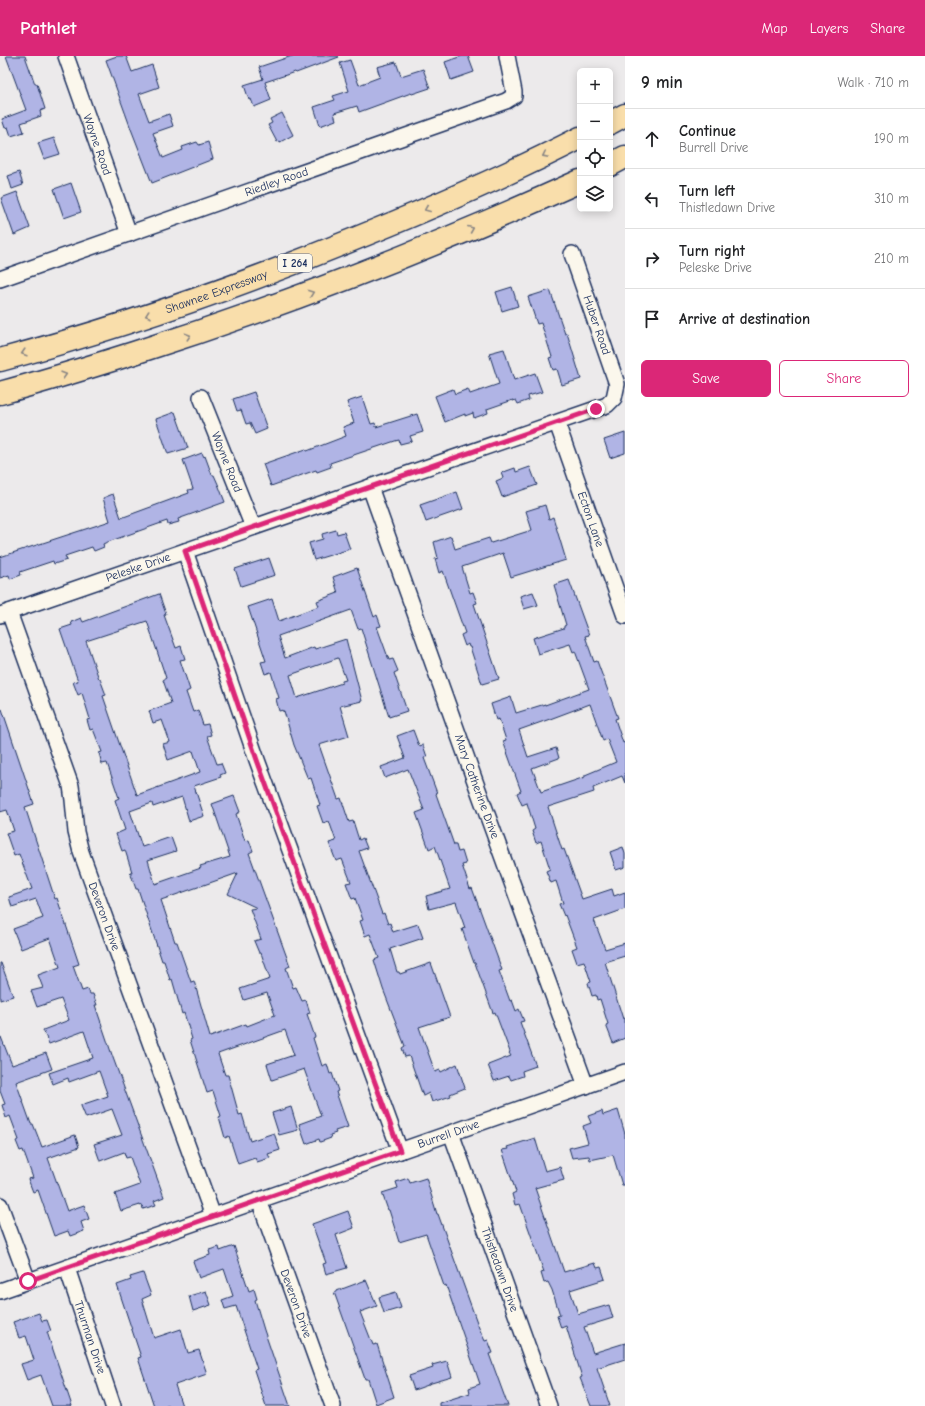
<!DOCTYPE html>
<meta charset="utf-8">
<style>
:root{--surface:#fff;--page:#f2f2f2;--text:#202124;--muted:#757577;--line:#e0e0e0;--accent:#db2777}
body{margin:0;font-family:"Comic Neue",sans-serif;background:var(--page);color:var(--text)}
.controls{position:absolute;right:12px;top:12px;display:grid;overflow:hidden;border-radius:6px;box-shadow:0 2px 10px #0003}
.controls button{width:36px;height:36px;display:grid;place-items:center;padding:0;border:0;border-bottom:1px solid var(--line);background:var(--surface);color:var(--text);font:20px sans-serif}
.stop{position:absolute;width:12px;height:12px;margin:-9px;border:3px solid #db2777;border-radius:50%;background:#fff}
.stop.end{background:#db2777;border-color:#fff;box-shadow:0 1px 4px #0008}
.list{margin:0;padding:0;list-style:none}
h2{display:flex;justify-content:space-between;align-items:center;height:52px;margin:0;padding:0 16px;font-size:17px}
h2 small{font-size:13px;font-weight:400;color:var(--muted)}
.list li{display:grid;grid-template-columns:26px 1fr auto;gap:12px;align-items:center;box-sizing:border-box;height:60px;padding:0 16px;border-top:1px solid var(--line)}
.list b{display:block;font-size:15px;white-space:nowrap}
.list p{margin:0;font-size:13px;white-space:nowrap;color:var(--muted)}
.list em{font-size:13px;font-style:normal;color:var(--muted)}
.actions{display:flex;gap:8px;padding:12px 16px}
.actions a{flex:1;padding:9px 0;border:1px solid var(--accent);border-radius:6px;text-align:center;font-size:14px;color:var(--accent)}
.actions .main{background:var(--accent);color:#fff}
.icon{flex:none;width:22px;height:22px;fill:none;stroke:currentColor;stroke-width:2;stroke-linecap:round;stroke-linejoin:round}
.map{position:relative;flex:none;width:625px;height:1350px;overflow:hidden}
header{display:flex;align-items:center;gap:24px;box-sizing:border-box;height:56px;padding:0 20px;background:var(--accent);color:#fff}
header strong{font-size:19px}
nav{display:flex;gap:22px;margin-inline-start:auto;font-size:14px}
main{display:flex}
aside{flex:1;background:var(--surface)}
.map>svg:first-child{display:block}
.building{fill:#b0b4e5;stroke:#1b2f5e;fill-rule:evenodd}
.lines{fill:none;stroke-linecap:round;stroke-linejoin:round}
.minor-casing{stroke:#1b2f5e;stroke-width:18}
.highway-casing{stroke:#1b2f5e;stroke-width:25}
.minor{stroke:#fbf7ec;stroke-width:15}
.highway{stroke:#f9deab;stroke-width:22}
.oneway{stroke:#8a8684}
.route{stroke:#db2777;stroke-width:5}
.labels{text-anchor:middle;stroke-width:3;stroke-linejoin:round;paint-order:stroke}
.shield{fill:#fbf7ec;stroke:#5e6b89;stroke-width:1}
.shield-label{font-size:11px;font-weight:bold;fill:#1b2f5e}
.street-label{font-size:12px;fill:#1b2f5e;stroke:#fbf7ec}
</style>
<header>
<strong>Pathlet</strong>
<nav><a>Map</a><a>Layers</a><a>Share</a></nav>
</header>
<main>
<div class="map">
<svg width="625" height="1350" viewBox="0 0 625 1350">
<rect width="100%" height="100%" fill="#eceaeb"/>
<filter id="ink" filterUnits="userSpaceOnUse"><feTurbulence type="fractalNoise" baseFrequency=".025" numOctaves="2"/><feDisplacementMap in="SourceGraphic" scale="8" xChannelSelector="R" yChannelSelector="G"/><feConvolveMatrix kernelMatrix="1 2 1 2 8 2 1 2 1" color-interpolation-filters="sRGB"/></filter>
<g filter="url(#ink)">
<path class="building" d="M6 0H25L35 28H37L45 53 40 55 41 60 21 67 24 76 11 80 8 71 5 72 2 63 26 54Z
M117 0H126L132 16 152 9 159 31 139 38 149 65 169 58 173 70 153 77 163 102 183 94 182 91 197 86 199 89 208 86 213 103 152 127 131 73 106 4Z
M292 0H338L339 1 296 17 295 16 265 26 271 44 254 51 251 43 249 44 244 29 263 23 259 11Z
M462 0H468L474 16 451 24 445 6Z
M350 4 359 29 380 21 377 11 396 6 401 20 423 13 430 32 412 38 411 37 359 56 357 50 334 57 336 64 320 70 314 51 335 44 333 40 349 35 340 7Z
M282 57 293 79 280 86 279 85 277 86 268 69 272 67 270 63Z
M54 82 60 98 44 103 38 87Z
M19 116 23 129 12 133 8 120Z
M71 127 81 156 64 162 54 133Z
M17 136 30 172 14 179 1 142Z
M512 231 518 250 502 255 496 236Z
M550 234 565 278 567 277 581 323 562 329 557 313 553 314 549 302 552 301 541 267 537 268 528 241Z
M504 293 514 324 535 317 542 336 528 340 529 344 518 348 516 344 513 345V344L487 353 488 357 474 362 473 357 465 360V358L445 366 435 340 453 333 455 338 468 333 470 338 499 328 489 297Z
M254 336 267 373 255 378 250 367 246 368 241 354 237 355 233 343Z
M362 341 371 368 375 367 376 371 417 358 423 376 410 380 412 385 400 388 399 384 395 385 330 407 331 411 317 416 316 414 271 430 263 408 306 393 307 395 346 380 343 371 354 367 347 346Z
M175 356 188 392 168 398 156 363Z
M625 377V397L610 402 604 384Z
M202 397 204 401 205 400 212 419H214L218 428 225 446 178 463 179 466 168 469 167 465 105 487 103 488 104 491 94 495 92 491 65 500 67 504 54 508 53 505 20 516 21 519 10 523 9 519 0 522V501L110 465 103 442 113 438 121 462 189 437 188 434 193 433 183 404Z
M530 411 537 429 502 441 496 425 503 422 501 417 515 412 516 416Z
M457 436 463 453 426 466 420 449Z
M545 449 549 463 553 461 566 504 511 521 503 497 462 511 470 537 473 536 477 547 474 548 499 623 482 628 470 591H469L468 588 465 590 461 579 465 577 443 515 439 517 435 503 438 502 434 486 451 480 455 493 489 482 491 487 532 474 526 455Z
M336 474 337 478 344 476 350 493 314 504 309 487 323 483 322 478Z
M269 502 275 519 241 530 235 513Z
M357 512 374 561 377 559 381 570 377 571 389 604 393 603 398 615 394 617 407 655 389 661 361 572 358 573 351 554 278 580 285 602 314 591 315 593 346 583 362 645 340 650 349 680 319 689 338 743 341 742 349 766 353 765 359 784 363 782 367 792 359 795 382 858 384 857 388 868 390 867 393 876 418 868 423 882 390 893 397 916H399L400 918 431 907 450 961 419 971 435 1016 440 1014 441 1016 457 1008 465 1032 450 1038 451 1040 432 1046 429 1037 423 1040 409 1000 405 1001 402 992 405 990 383 933 374 904 379 902 370 878 365 880 360 865 363 864 355 842 352 843 346 827 351 826 342 803 336 805 329 787 336 785 329 765 323 767 317 750 320 749 311 722 308 723 294 689 284 655 283 656V654L279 655 276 643 279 642 271 616 265 618 261 606 266 605 248 551 272 543 279 565 319 550 317 545 338 537 333 521ZM338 602 346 624 342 625V627L297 642 290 619Z
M569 524 589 579 585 580 594 606 597 605 618 662 615 663 623 687 625 686V727L622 720 593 732 594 736 548 751 562 794 564 793 582 843 612 833 614 840 625 836V853L594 864 605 893 625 887V900L605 906 623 963 625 962V982L613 987 606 969 608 968 600 943 597 944 596 939 592 940 588 927 591 926 584 905 577 907 572 893 577 891 565 859 564 860 559 848 563 847 556 825 551 827 546 815 550 813 541 785 536 787 532 775 535 773 527 747 522 749 517 737 521 735 503 685 506 684 499 663 496 664 491 648 511 641 516 657 545 648V649L589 633 575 595 573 596 570 588 538 598 533 582 564 572V570L566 569 554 529ZM590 648 603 685 607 683 616 706 585 719V721L541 736 532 712 559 702 556 692 528 701 519 674 550 663Z
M533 536 538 549 524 553 520 540Z
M159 538 166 558 164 559 176 592 181 590 185 603 180 604 190 634 186 636 193 656 198 654 203 669 208 668 211 679 207 680 217 708 221 707 225 717 220 719 221 721 194 730 204 760 189 765 182 741 153 751 152 747 130 755 142 791 171 781 176 795 148 804 155 828 201 812 200 810 230 801 212 748 234 740 240 756 236 758 245 785 249 784 253 795 249 797 290 910 286 912 293 932 296 931 302 945 306 944 310 957 307 958 315 981 313 982 322 1010 327 1008 330 1018 332 1017 338 1035 336 1036 348 1071 335 1075 336 1077 330 1079 331 1082 320 1086 319 1083 306 1088 299 1068 321 1060 304 1013 272 1024 267 1008 294 999 285 974 218 998 225 1019H228L239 1059 242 1058 250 1085 274 1077 280 1094 268 1098 270 1102 257 1106 255 1102 238 1108 229 1080 225 1082 219 1061 221 1060 213 1035 207 1037 190 984 192 983 184 957 182 958 172 923 170 924 164 905H162L138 833H136L130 816H132L125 794 122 795 116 778 125 774 115 744 119 742 107 707 102 708 99 697 102 696 93 673 90 674 87 664 90 663 82 637 78 639 73 626 78 625 60 573 72 569 71 566 81 562 83 566ZM147 565 166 622 163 624 171 647 149 655 153 667 162 664 170 686 163 688 168 704 193 695 200 716 137 739 103 640 106 639 100 623H99L86 585ZM238 817 228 838 257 852 250 853 261 883 254 885 259 897H261L270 923 240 933 244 944 267 937 275 959 247 970 246 968 210 981 194 925 191 926 177 886H175L161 844Z
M2 653 34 748 25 751 55 843 57 842 79 908 73 910 82 935 88 933 90 938H93L97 949H95L112 999 164 1141 154 1145 156 1149 143 1153 142 1149 140 1150V1149L121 1155 115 1138 140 1129 130 1101 126 1102 124 1096 100 1105 94 1088 122 1079 112 1053 86 1062 81 1050V1049L108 1040 99 1015 69 1026 68 1022 53 1028 49 1017 93 1002 84 975 49 988 43 974 69 964 61 943 37 951 31 935 43 932 38 919 60 911 50 882 21 893 13 873 43 862 36 843 12 851 9 841 32 833 19 798 14 800 6 777 14 775 7 754 0 756V654Z
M413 674 419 690 423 689 427 701 424 702 437 737 436 738 454 789H456L458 796 462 795 466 808 462 809 470 833 472 832 502 914 499 915 510 945 512 944 516 955 519 953 524 965 520 966 536 1010 522 1015 523 1020 511 1024 509 1020 494 1025 488 1009 511 1000 509 997 510 996 495 956 493 957 475 907H474L462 873 465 872 456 846 429 853 426 840 450 833 435 790 429 793 416 757 424 754 408 713 385 722 381 711 405 702 397 680Z
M623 791 625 798V811L616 814 610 796Z
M0 907H1L13 940 0 944Z
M0 981H1L12 1009 46 997 52 1013 16 1026 31 1068H33L42 1091 75 1079 79 1091 48 1102 67 1155 84 1149 89 1163 81 1166 84 1175 70 1180 68 1175 54 1180 38 1134 33 1136 28 1123 33 1122 23 1094 20 1095 16 1085 19 1084 10 1060 6 1062 2 1049 5 1048 0 1035Z
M291 1051 298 1074 279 1079 272 1057Z
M618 1054 625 1078V1129H622L613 1099 590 1104 589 1100 572 1102 569 1092 588 1087 583 1070 591 1067 588 1060 602 1055 603 1059Z
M535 1082 545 1115 560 1111 564 1124 535 1132 564 1216 595 1207 597 1212 601 1211 605 1223 570 1234 578 1258 609 1249 613 1262 584 1271 593 1297 625 1287V1303L597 1312 610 1350H591L580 1322 582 1321 566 1270 561 1272 557 1260 560 1259 552 1234 548 1226 544 1227 541 1217 544 1216 520 1148 515 1149 512 1138 516 1136 502 1094 508 1093 507 1091Z
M408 1122 410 1127 426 1122 437 1158H438L479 1272 485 1285 488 1284 493 1297 489 1298 508 1350H439V1347L470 1337 469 1332 480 1328 446 1229 444 1230 426 1178 399 1186 389 1154H388L382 1137 398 1132 396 1126Z
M348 1155 354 1172 336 1179 347 1212 326 1218 323 1208 326 1207 312 1168Z
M234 1190 249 1235 254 1233 257 1243 255 1244 264 1274 290 1350H266L254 1314 257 1313 236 1250 225 1253 222 1244 233 1240 224 1213 199 1222 193 1205 210 1199 209 1194 219 1191 220 1195Z
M143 1217 151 1239 142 1243 154 1282 181 1273 188 1297 199 1294 207 1318 175 1329 182 1350H154L138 1302 141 1301 117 1229 131 1224 130 1221Z
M366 1224 377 1250 360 1256 373 1289 377 1288 394 1341 376 1348 368 1323H365L334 1236Z
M206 1235 211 1249 193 1255 189 1240Z
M396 1236 401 1252 384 1257 379 1241Z
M39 1257 42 1265 47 1264 51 1275 47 1276 72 1350H52L41 1319 27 1324 21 1308 34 1304 26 1280 19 1282 13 1266Z
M447 1305 452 1321 428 1328V1329L414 1334 409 1320 433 1312 432 1309Z"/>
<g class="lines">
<defs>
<g id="minor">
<path id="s1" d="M66 0 129 178"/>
<path id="s2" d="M0 223 506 45 514 40V36L507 0"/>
<path id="s3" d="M201 341 253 471"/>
<path id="s4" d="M557 367 625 560"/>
<path id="s5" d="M370 431 476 728 586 1030"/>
<path d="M185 495 257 704 400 1095"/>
<path id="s6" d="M9 556 71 730 73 744 76 776 81 796 213 1160"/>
<path id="s7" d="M0 559 607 349 614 342 617 328 572 198"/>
<path id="s8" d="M451 1077 549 1350"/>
<path id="s9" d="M259 1144 333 1350"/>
<path d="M0 1149 28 1225"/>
<path id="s10" d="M67 1212 113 1350"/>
<path id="s11" d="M0 1235 625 1016"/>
</g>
<g id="highway">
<path d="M610 67 625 59"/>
<path d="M610 109 625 101"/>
<path id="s12" d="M0 304C120 272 237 231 352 184 429 153 506 120 580 82"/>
<path d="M0 337C45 325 90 311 134 297 286 249 434 191 580 125"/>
</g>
</defs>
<use href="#minor" class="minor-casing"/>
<use href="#highway" class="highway-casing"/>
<use href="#minor" class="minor"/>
<use href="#highway" class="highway"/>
</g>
<defs><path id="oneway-chevron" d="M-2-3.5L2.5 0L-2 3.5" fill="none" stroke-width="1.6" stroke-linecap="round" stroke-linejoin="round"/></defs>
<g class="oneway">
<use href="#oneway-chevron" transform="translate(545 99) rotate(154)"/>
<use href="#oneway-chevron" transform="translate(427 153) rotate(157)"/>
<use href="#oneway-chevron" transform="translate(471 173) rotate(-23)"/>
<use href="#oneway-chevron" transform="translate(311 237) rotate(-20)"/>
<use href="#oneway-chevron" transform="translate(148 259) rotate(161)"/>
<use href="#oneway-chevron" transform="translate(188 280) rotate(-18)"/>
<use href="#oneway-chevron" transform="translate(24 297) rotate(163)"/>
<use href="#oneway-chevron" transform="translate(64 319) rotate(-16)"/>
</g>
</g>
<g class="lines" filter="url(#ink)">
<path class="route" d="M28 1225 400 1095 257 704 185 495 596 353"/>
</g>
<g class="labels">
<rect class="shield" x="278" y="198" width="34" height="18" rx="3"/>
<g class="shield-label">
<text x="295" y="211">I 264</text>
</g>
<g class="street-label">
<text dy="4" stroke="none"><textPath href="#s1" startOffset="94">Wayne Road</textPath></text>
<text dy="4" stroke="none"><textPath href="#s2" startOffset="293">Riedley Road</textPath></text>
<text dy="4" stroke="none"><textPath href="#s12" startOffset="227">Shawnee Expressway</textPath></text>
<text transform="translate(597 269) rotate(71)" y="4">Huber Road</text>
<text dy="4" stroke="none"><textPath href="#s3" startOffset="70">Wayne Road</textPath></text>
<text dy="4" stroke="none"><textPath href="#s4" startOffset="102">Ecton Lane</textPath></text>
<text dy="4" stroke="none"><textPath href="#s7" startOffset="146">Peleske Drive</textPath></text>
<text dy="4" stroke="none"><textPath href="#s5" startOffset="318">Mary Catherine Drive</textPath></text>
<text dy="4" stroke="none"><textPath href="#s6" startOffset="320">Deveron Drive</textPath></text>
<text dy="4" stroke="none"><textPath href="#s11" startOffset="475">Burrell Drive</textPath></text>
<text dy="4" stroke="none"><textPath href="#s8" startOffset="145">Thistledawn Drive</textPath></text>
<text dy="4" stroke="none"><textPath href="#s9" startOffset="110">Deveron Drive</textPath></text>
<text dy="4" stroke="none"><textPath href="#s10" startOffset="73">Thurman Drive</textPath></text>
</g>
</g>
</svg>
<div class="controls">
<button>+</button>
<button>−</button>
<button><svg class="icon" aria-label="locate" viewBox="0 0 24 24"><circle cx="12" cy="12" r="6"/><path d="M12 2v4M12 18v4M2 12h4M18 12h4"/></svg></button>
<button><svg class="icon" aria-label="layers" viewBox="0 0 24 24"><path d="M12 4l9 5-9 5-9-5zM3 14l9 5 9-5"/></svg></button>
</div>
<div class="stop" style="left:28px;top:1225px"></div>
<div class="stop end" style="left:596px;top:353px"></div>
</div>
<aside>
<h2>9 min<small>Walk · 710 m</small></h2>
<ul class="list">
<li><svg class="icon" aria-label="ahead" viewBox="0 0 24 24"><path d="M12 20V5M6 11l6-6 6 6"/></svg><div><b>Continue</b><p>Burrell Drive</p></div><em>190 m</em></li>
<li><svg class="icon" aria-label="left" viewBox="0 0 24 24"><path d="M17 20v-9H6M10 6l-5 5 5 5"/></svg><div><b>Turn left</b><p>Thistledawn Drive</p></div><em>310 m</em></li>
<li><svg class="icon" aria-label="right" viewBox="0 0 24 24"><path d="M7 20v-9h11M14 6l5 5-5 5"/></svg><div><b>Turn right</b><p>Peleske Drive</p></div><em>210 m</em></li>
<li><svg class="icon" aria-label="arrive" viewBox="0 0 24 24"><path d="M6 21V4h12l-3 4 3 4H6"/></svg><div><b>Arrive at destination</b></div></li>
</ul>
<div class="actions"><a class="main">Save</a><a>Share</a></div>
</aside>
</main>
